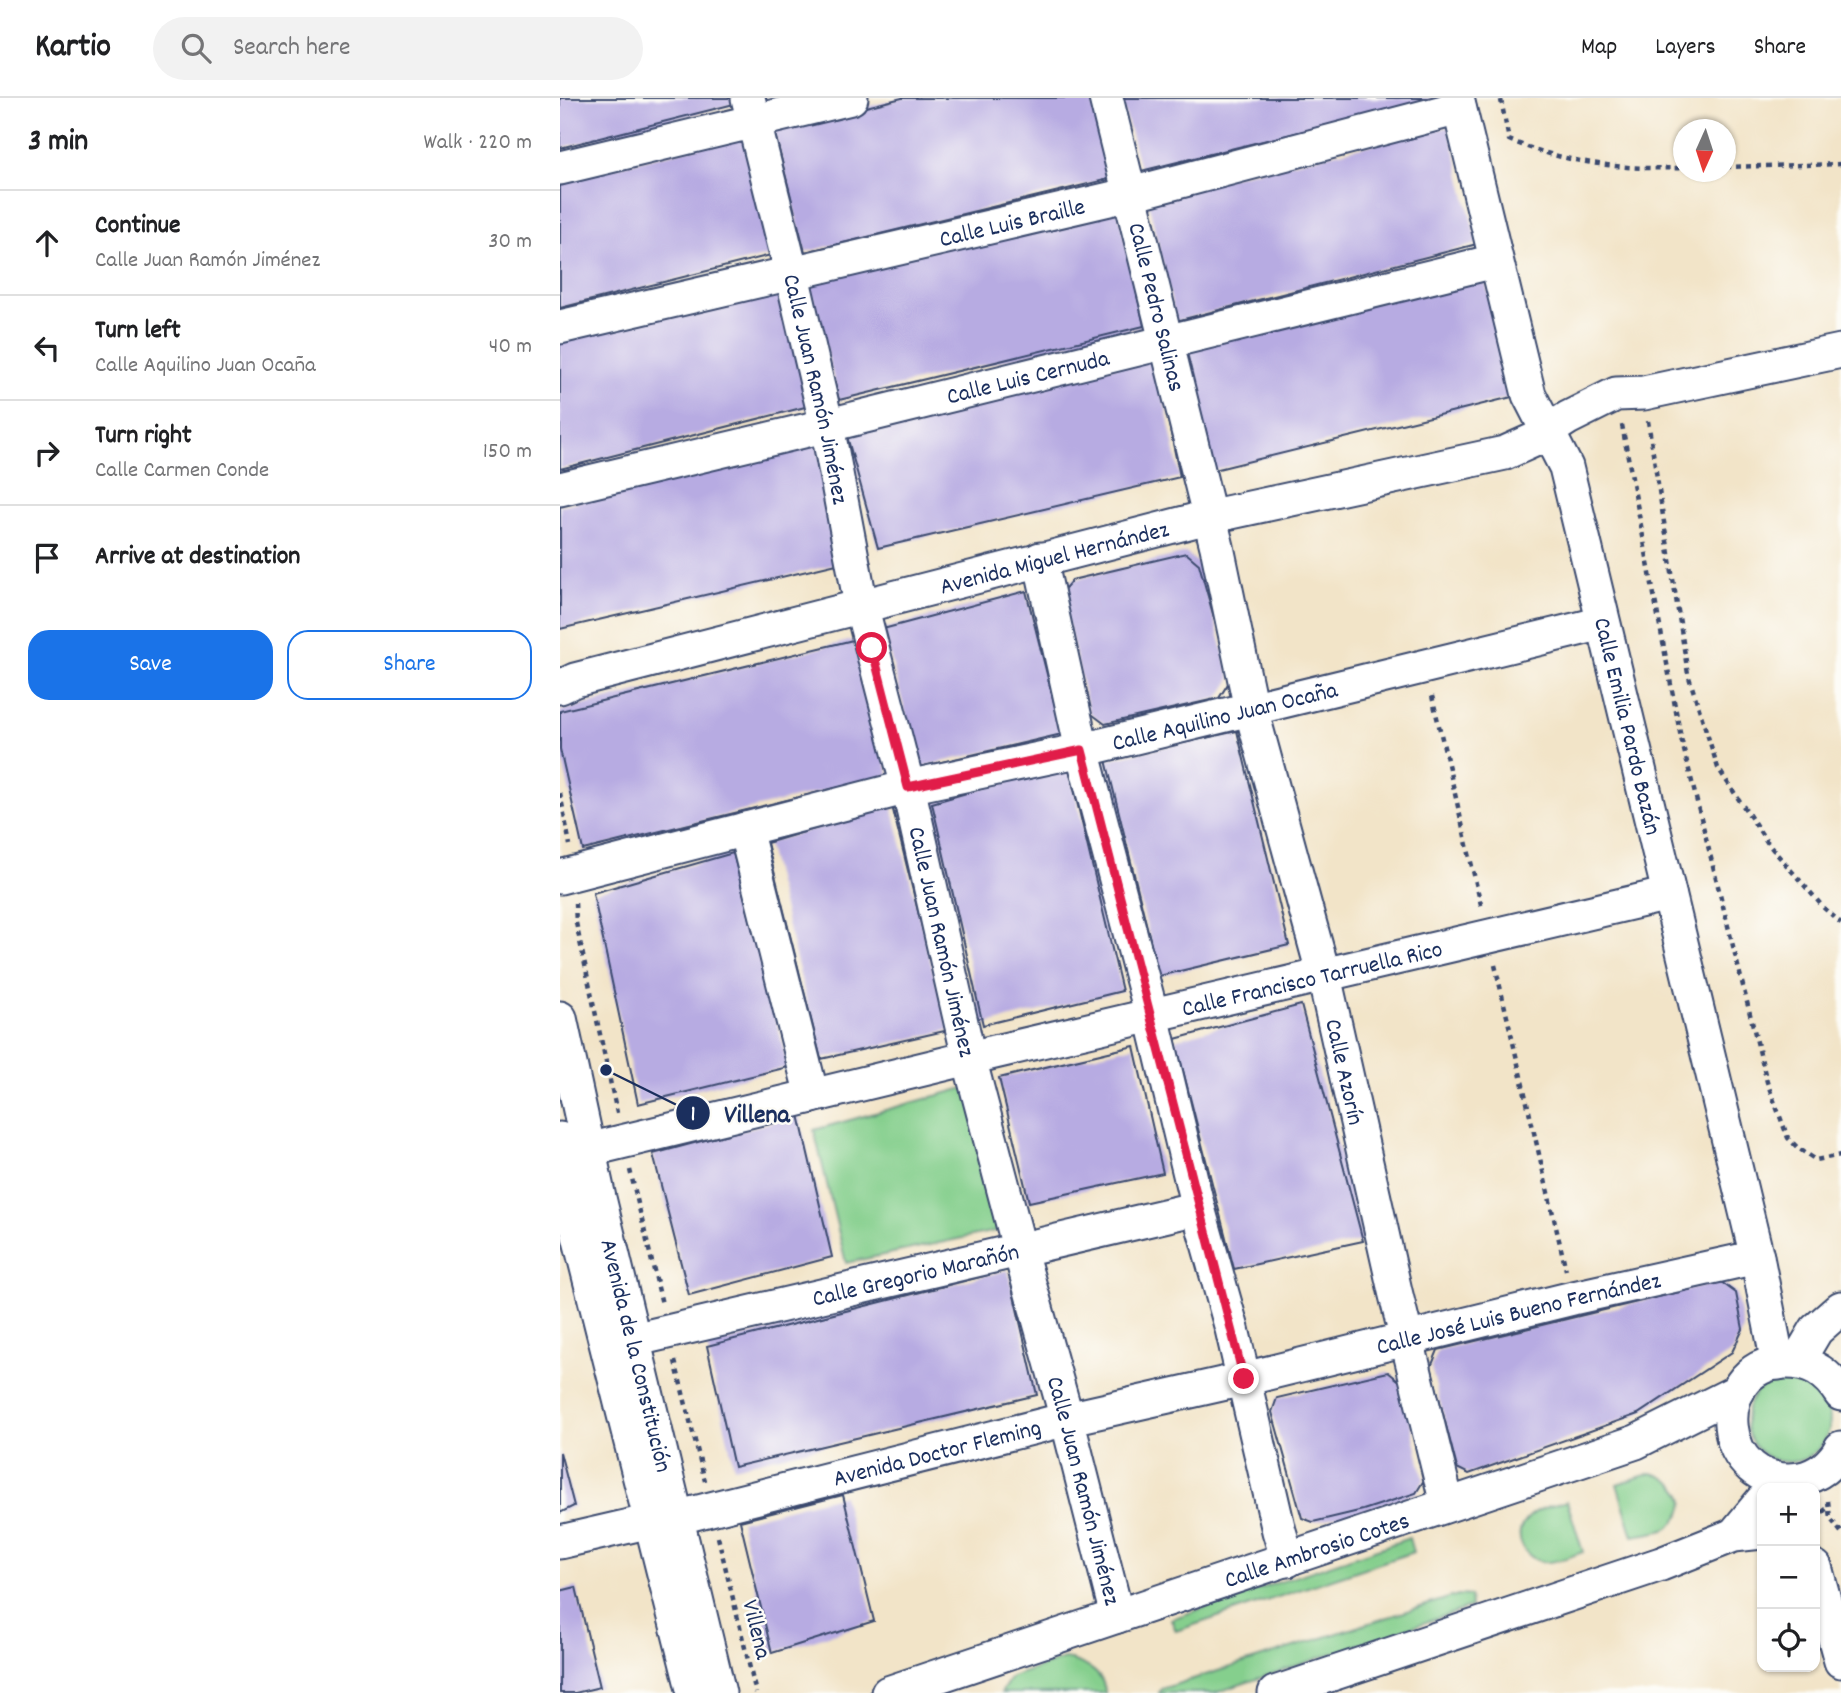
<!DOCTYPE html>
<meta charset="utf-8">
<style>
:root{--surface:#fff;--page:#f2f2f2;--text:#202124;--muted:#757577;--line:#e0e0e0;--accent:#1a73e8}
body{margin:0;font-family:Dekko,sans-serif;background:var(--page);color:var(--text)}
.controls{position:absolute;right:21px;bottom:21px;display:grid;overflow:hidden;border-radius:14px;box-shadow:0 2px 5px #0004}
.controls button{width:63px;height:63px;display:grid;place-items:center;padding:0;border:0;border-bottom:2px solid var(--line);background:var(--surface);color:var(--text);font:35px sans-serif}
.compass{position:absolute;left:1113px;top:21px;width:63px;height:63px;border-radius:50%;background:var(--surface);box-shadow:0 2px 5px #0004;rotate:183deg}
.stop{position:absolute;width:21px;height:21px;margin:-16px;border:5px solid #e11d48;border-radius:50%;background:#fff}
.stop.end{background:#e11d48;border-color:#fff;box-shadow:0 2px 7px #0008}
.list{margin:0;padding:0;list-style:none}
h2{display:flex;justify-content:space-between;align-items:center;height:91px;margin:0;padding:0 28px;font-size:30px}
h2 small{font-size:23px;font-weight:400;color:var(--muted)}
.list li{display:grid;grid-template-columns:46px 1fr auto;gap:21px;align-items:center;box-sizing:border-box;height:105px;padding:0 28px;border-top:2px solid var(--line)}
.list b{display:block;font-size:26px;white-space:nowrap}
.list p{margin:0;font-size:23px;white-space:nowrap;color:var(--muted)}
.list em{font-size:23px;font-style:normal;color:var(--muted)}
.actions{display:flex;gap:14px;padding:21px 28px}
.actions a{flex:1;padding:16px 0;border:2px solid var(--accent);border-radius:21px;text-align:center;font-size:24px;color:var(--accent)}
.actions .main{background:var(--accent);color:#fff}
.icon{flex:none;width:38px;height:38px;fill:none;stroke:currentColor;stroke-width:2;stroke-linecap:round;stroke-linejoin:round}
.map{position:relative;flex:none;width:1281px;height:1595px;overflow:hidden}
header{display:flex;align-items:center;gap:42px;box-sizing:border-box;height:98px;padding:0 35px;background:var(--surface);border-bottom:2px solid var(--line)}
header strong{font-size:33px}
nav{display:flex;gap:38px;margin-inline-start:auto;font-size:24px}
.search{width:490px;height:63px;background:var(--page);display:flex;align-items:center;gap:18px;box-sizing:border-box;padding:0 24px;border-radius:38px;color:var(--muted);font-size:26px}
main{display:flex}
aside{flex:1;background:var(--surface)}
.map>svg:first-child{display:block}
.green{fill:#85cf8d;stroke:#507f76;stroke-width:2}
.building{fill:#b7abe2}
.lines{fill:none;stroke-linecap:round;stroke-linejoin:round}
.minor-casing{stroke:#3b4a6e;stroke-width:37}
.path{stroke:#3b4a6e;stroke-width:4.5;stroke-dasharray:5 5;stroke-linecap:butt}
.minor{stroke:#fff;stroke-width:33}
.route{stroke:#e11d48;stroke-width:9}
.labels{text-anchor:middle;stroke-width:5;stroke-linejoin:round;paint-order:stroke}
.street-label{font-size:24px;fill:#1b2f5e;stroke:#fdfcf7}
.leader{fill:none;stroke:#1b2f5e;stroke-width:2.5}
.callout-dot{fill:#1b2f5e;stroke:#fdfcf7;stroke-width:2.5}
.mark-label{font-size:21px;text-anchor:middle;font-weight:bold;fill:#fff}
.callout-label{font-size:26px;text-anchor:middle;font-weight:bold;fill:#1b2f5e;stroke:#fdfcf7;stroke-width:5;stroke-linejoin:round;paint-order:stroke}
</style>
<header>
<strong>Kartio</strong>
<div class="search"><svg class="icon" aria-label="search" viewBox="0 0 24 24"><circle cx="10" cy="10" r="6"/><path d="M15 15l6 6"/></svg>Search here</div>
<nav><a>Map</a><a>Layers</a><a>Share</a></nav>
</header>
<main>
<aside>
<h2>3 min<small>Walk · 220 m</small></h2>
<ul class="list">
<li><svg class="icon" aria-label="ahead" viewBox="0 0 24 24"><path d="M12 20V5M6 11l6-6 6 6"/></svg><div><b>Continue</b><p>Calle Juan Ramón Jiménez</p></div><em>30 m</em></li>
<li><svg class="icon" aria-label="left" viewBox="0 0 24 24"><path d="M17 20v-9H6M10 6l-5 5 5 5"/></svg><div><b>Turn left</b><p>Calle Aquilino Juan Ocaña</p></div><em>40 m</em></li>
<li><svg class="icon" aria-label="right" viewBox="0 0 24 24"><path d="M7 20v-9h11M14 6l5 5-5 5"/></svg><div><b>Turn right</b><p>Calle Carmen Conde</p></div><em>150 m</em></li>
<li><svg class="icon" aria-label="arrive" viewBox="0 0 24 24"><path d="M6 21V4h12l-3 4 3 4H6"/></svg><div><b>Arrive at destination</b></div></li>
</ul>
<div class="actions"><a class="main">Save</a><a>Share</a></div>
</aside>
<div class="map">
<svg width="1281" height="1595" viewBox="0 0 1281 1595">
<rect width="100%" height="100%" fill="#fdfcf7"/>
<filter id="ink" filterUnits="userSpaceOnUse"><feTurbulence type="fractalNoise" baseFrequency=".0143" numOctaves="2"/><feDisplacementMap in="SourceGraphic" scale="14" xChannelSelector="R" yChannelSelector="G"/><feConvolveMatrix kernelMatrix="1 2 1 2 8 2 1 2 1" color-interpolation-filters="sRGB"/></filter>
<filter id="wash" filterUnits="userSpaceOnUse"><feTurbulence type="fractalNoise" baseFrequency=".00686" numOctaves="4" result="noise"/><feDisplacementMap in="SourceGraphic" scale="28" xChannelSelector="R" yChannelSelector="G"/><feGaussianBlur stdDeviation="1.57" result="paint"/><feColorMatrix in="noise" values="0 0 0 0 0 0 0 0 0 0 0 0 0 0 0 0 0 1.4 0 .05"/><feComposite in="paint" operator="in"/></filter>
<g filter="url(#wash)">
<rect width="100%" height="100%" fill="#f2e4c8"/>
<path class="green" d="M408 989 440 1132 286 1165 254 1032Z
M1186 1322a42 42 0 1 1 84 0a42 42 0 1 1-84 0Z
M1092 1375C1110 1380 1135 1398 1118 1419 1115 1423 1111 1429 1107 1431 1097 1435 1084 1436 1073 1438L1057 1386Z
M1007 1403 1023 1454C1013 1457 997 1465 986 1464 965 1463 950 1437 967 1421 977 1410 993 1407 1007 1403Z
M849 1440 853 1454 616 1533 611 1521Z
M898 1497 910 1498 911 1509 655 1595H599L601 1591Z
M504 1561C521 1563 545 1574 545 1595H441L451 1579Z"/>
<g id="blocks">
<path class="building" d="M0 0H173L174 6 0 50Z
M342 0H532L553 80 245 154 214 32Z
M561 0H874V1L581 73Z
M889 29 917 146 616 223 587 98Z
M184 38 211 157 0 210V82Z
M557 107 584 228 279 302 248 182Z
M924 178 956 298 650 373 620 250Z
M220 187 249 308 0 371V240Z
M595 259 620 379 318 450 285 331Z
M257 344 281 465 0 531V408Z
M626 455 639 466 671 581 659 600 545 626 529 614 501 495 512 482Z
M466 493 502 636 360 669 323 531Z
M293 542 329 677 23 752 0 651V613Z
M677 633 729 847 599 878 546 662Z
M508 666 562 893 423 927 372 705Z
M332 708 367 850 389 932 261 961 207 745Z
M173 755 228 969 78 1006 33 795Z
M741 907 803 1143 674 1171 615 941Z
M574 948 603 1075 469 1104 439 980Z
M239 1017 272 1159 129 1197 93 1056Z
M448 1172 477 1297 174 1369 147 1248Z
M1161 1184 1176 1195 1183 1231 1172 1254 1078 1316 909 1376 897 1370 871 1269 878 1252Z
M828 1274 842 1285 864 1382 856 1395 803 1412 753 1424 742 1420 712 1314 717 1300Z
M0 1354 14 1408 0 1415Z
M283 1397 314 1523 212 1555 180 1423Z
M16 1489 40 1589 15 1595H0V1493Z"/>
</g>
</g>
<g filter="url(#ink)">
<use href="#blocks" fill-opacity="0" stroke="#3b4a6e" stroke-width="2"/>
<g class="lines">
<defs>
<g id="minor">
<path id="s1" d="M188 0 231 173 267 328 301 507 348 689 409 960 460 1153 507 1321 557 1518"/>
<path id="s2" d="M546 0 657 449 691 611 764 878 835 1193 887 1406"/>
<path id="s3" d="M897 0 969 297 1006 369 1197 1159 1218 1265"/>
<path d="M0 70 291 0"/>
<path id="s4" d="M0 229 571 96 899 10"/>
<path id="s5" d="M0 391 277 325 935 163"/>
<path d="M480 461 522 652 592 918 638 1110 672 1231 719 1433 728 1462"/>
<path id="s6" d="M0 589 15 582 648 419 945 355 974 342 1008 320 1056 296 1084 295 1281 253"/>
<path d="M185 731 252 998"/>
<path id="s7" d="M0 779 348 689 522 652 1043 525"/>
<path id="s8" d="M0 920 39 1100 159 1595"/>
<path d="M0 1041 11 1106 134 1595"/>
<path id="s9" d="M28 1052 409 960 1109 796"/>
<path id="s10" d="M73 1242 638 1110"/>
<path d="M1237 1264 1256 1232 1281 1210"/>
<path d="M1281 1296C1267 1274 1250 1263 1224 1264 1146 1268 1156 1394 1240 1381 1257 1378 1273 1366 1281 1350"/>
<path id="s11" d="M115 1420 507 1321 684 1281 1013 1200 1197 1159"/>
<path d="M1174 1437 1202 1403"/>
<path d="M0 1444 91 1423"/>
<path d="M1255 1469 1281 1563"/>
<path id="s12" d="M328 1595 1076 1344 1178 1293"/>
<path d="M715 1595 1101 1466 1174 1437 1202 1434"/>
</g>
</defs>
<use href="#minor" class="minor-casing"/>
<path class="path" d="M941 2 949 42C1005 65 1063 72 1124 70
M1166 69 1281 66
M1088 323 1128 576 1158 670 1209 747 1264 810 1281 825
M1062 327 1121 640 1207 984 1228 1040 1238 1050 1256 1062 1281 1057
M872 598 922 811
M0 695 10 747
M15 805 16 825 57 1015
M935 867 1006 1172
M70 1072 102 1206
M115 1263 145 1383
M1268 1403 1270 1420 1281 1434
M1255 1421 1267 1410
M158 1439 196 1595"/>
<use href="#minor" class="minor"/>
</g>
</g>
<g class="lines" filter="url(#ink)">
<path class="route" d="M312 550 348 689 522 652 684 1281"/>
</g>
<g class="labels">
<g class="street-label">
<text dy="8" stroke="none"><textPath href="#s4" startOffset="464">Calle Luis Braille</textPath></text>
<text dy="8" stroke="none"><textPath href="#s2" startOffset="215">Calle Pedro Salinas</textPath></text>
<text dy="8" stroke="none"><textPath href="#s5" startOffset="481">Calle Luis Cernuda</textPath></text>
<text dy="8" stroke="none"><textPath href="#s1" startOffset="299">Calle Juan Ramón Jiménez</textPath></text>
<text dy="8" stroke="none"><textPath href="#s6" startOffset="511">Avenida Miguel Hernández</textPath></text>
<text dy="8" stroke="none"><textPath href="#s7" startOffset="684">Calle Aquilino Juan Ocaña</textPath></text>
<text dy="8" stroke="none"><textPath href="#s3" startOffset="653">Calle Emilia Pardo Bazán</textPath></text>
<text dy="8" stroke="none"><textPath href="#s1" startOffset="866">Calle Juan Ramón Jiménez</textPath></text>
<text dy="8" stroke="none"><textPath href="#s9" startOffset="744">Calle Francisco Tarruella Rico</textPath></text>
<text dy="8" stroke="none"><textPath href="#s2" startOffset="1003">Calle Azorín</textPath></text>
<text dy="8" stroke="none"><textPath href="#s10" startOffset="290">Calle Gregorio Marañón</textPath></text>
<text dy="8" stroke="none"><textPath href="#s11" startOffset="868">Calle José Luis Bueno Fernández</textPath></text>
<text dy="8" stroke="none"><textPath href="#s8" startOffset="346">Avenida de la Constitución</textPath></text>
<text dy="8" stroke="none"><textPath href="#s11" startOffset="270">Avenida Doctor Fleming</textPath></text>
<text dy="8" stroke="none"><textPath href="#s1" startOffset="1433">Calle Juan Ramón Jiménez</textPath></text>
<text dy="8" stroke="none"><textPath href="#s12" startOffset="452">Calle Ambrosio Cotes</textPath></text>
<text transform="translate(198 1531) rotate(76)" y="8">Villena</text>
</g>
</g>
<path class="leader" d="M46 972L133 1015"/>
<g class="callout-dot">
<circle cx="46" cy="972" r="7"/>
<circle cx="133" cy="1015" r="18"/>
</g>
<g class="mark-label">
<text x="133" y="1022">1</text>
</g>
<g class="callout-label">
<text x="197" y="1024">Villena</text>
</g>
</svg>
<div class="controls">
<button>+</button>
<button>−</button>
<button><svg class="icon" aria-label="locate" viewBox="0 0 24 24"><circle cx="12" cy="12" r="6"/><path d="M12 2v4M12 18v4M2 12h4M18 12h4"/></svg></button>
</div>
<svg class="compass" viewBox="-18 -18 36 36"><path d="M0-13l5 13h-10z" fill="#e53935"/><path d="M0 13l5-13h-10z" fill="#757577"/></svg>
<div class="stop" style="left:312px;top:550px"></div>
<div class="stop end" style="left:684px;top:1281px"></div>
</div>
</main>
